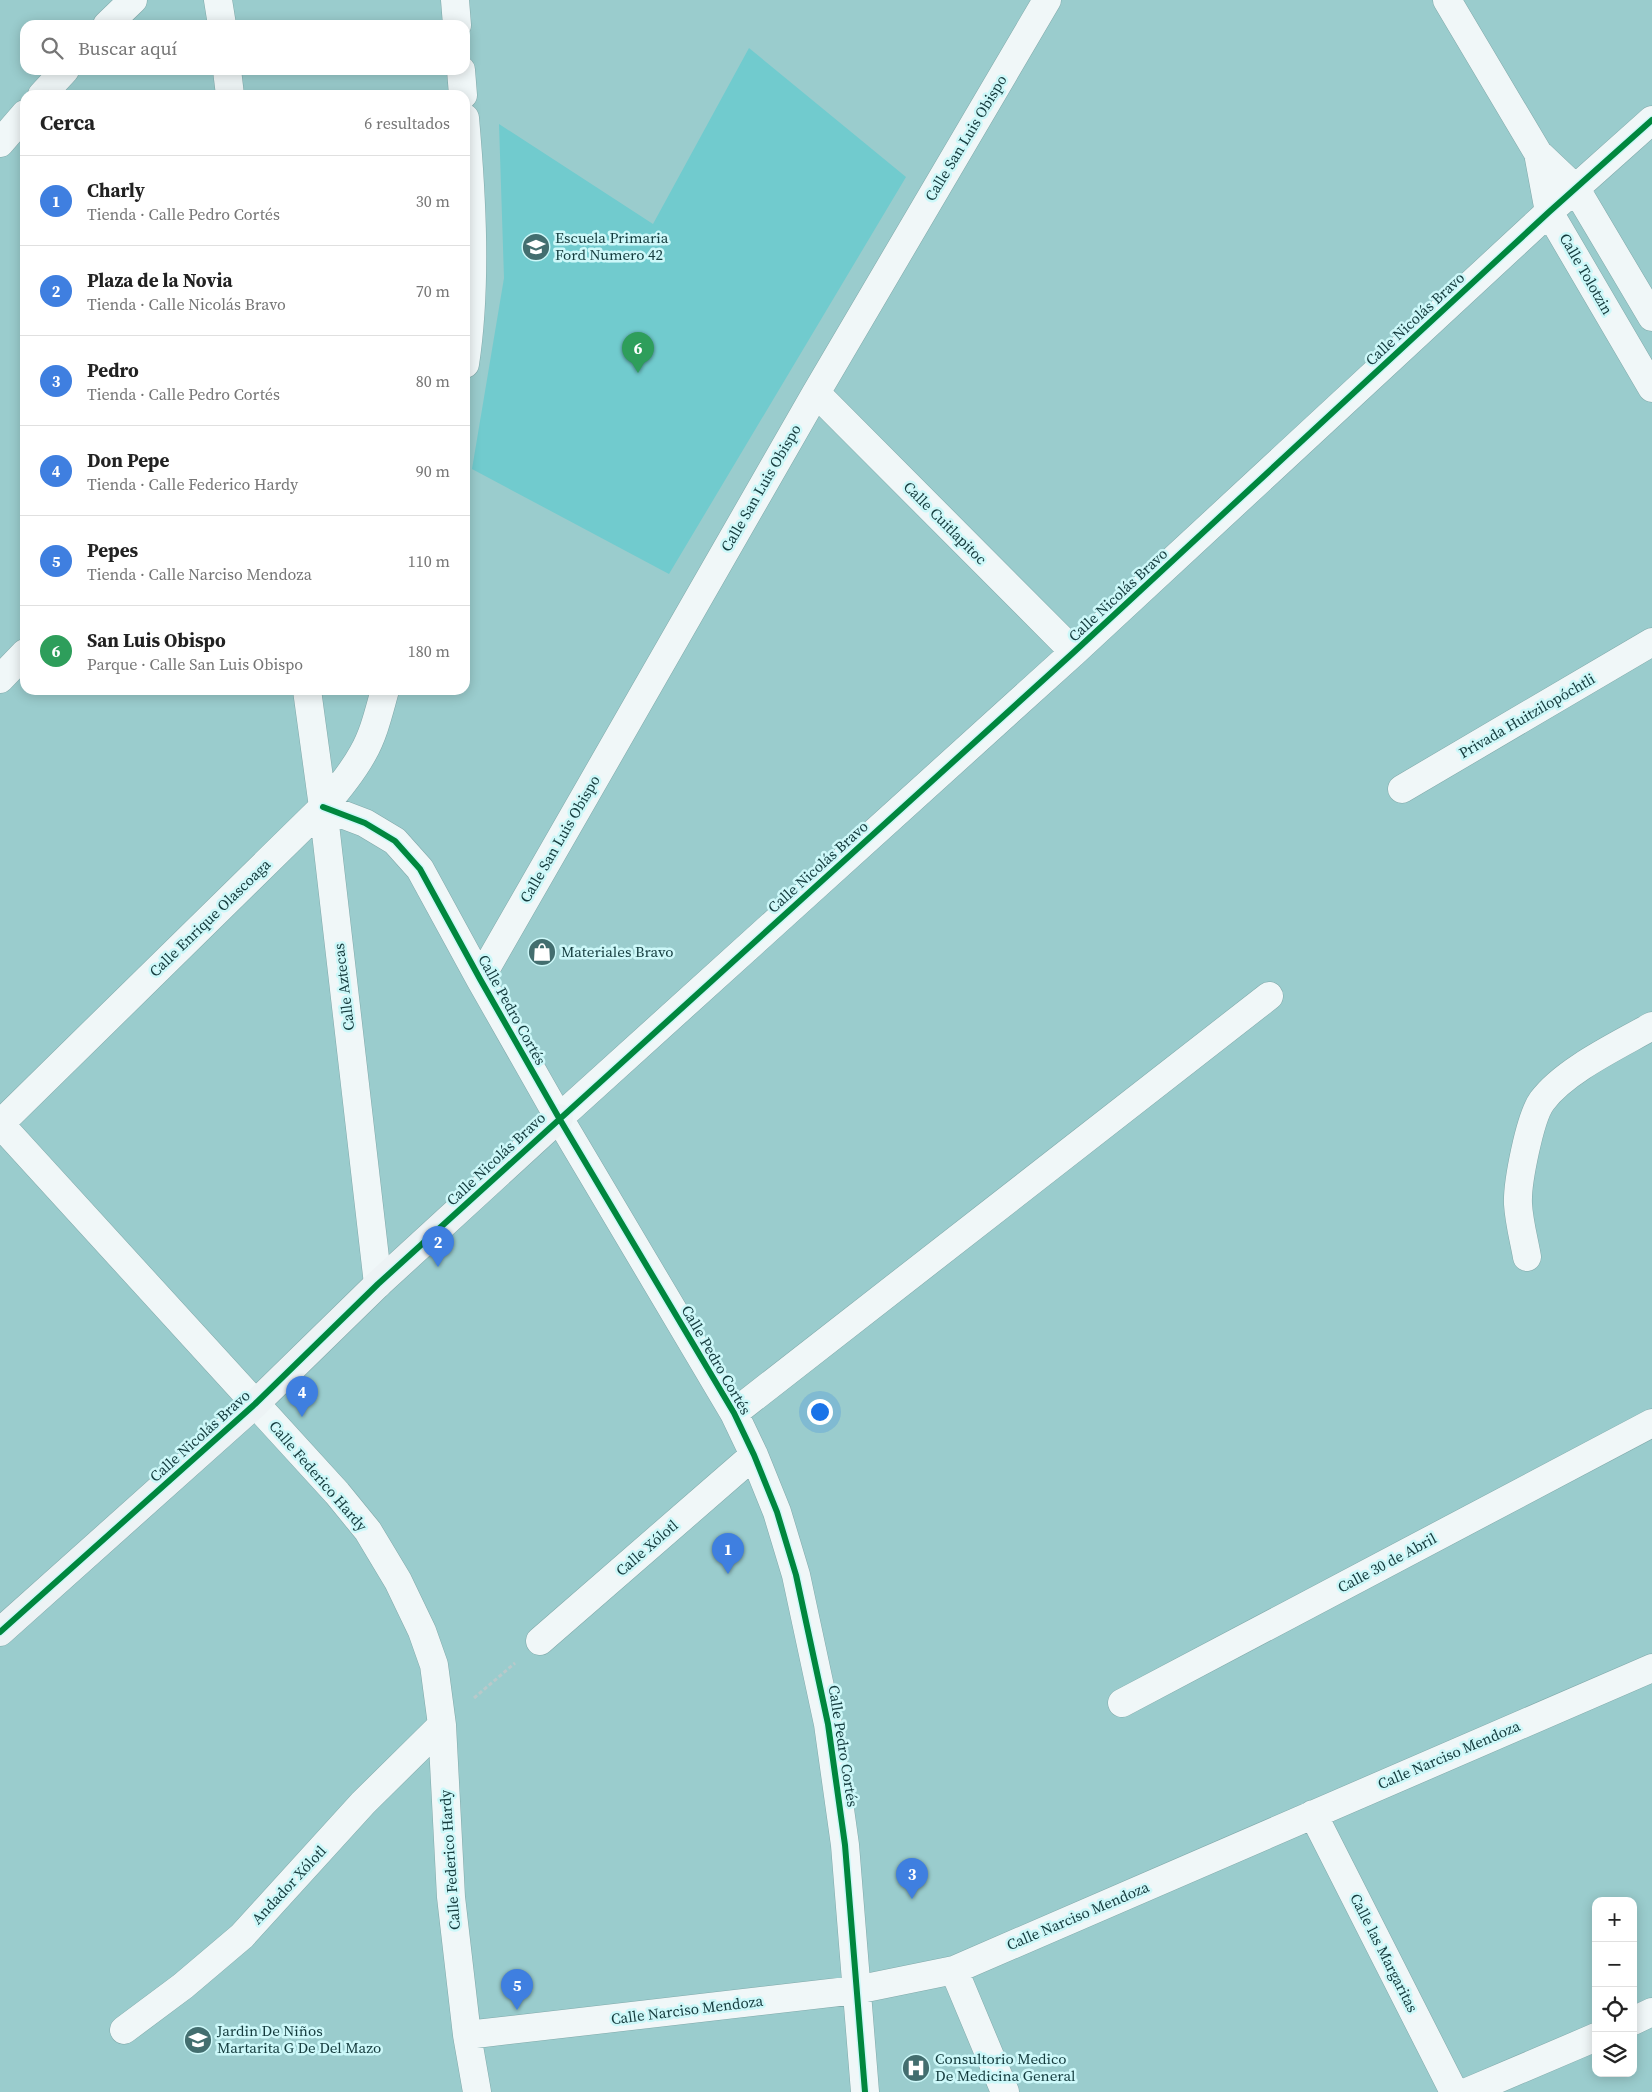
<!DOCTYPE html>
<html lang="es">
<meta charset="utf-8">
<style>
:root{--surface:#fff;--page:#f2f2f2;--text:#222;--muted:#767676;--line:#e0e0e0;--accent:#2563eb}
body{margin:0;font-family:"Source Serif 4",serif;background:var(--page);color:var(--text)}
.controls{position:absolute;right:15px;bottom:15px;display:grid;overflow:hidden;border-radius:10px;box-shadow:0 2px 12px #0003}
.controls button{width:45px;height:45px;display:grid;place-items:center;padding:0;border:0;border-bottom:1px solid var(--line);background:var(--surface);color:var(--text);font:25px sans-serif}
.you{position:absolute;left:819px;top:1411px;width:18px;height:18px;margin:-12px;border:4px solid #fff;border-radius:50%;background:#1a73e8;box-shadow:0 0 0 8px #1a73e833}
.badge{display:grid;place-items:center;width:32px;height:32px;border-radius:50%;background:var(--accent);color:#fff;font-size:16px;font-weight:700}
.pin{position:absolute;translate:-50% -41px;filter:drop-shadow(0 1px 2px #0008)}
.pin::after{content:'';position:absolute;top:26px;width:18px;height:15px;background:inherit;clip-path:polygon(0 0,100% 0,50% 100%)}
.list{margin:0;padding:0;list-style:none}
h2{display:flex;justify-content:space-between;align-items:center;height:65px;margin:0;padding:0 20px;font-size:21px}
h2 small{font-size:16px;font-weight:400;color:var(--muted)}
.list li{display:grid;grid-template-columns:32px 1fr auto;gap:15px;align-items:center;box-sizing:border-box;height:90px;padding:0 20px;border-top:1px solid var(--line)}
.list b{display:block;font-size:19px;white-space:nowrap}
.list p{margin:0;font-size:16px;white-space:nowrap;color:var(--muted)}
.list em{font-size:16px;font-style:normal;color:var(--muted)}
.icon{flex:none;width:28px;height:28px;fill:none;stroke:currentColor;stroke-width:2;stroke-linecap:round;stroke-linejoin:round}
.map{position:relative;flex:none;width:1652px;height:2092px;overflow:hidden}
.search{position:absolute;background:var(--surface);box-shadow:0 2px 12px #0003;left:20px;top:20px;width:450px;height:55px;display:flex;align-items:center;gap:12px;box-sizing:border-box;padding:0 18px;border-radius:15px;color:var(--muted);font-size:19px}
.panel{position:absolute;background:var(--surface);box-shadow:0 2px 12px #0003;left:20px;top:90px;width:450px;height:605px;border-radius:15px}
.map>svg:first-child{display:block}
.green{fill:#71cbce}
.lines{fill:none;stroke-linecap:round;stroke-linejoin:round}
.street-casing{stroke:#80a9aa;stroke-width:29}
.secondary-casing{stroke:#80a9aa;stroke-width:29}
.path{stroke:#b9c9ca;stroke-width:3;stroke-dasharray:4 2.5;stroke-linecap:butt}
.street{stroke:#f0f7f8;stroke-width:28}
.secondary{stroke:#edf3f5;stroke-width:28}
.cycleway-casing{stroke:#cdf8f9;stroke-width:9}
.cycleway{stroke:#00873e;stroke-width:6}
.labels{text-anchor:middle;stroke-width:5;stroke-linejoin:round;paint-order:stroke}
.street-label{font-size:15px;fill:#143b3d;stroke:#cdf8f9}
.poi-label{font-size:15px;fill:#143b3d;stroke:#cdf8f9;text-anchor:start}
</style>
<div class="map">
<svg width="1652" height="2092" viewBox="0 0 1652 2092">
<rect width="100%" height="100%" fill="#9acccd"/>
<path class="green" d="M749 48 906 177 669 574 472 469 504 278 499 124 653 224Z"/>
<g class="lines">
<defs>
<path id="street" d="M218 0 222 25
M455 0 457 25
M1447 0 1538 153 1576 189 1652 317
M107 25 133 0
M227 70 230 95
M461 70 463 95
M42 95 65 70
M465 118C472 197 477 285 465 364
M0 143 25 114
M1538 153 1549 212 1652 388
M816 393 1074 652
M0 679 25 653
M307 690 323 807 378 1284
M1402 789 1652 642
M323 807 365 823 395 841 420 869 480 979 559 1118 734 1413 754 1455 777 1512 796 1575 828 1724 845 1845 865 2092
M480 979 816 393 1047 0
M559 1118 1074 652 1549 212 1652 120
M0 1124 337 1493 368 1531 398 1581 422 1631 434 1665 442 1725 451 1897 467 2035 477 2092
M0 1124 323 807C338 790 352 773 363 753 374 734 379 711 385 690
M1527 1257C1524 1240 1519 1222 1518 1204 1517 1183 1530 1117 1542 1101 1565 1070 1619 1045 1652 1026
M734 1413 1269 996
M540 1641 754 1455
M1122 1703 1652 1423
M1313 1814 1454 2092
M954 1970 1005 2092
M1633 2021 1652 2012
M124 2030 183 1986 242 1936 363 1803 442 1725
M467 2035 856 1990 954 1970 1652 1668
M1467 2092 1596 2037"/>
<path id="secondary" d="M0 1632 255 1404 378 1284 559 1118"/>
</defs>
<use href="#street" class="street-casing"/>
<use href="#secondary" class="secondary-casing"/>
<path class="path" d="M474 1698 515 1663"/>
<use href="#street" class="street"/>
<use href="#secondary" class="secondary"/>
<defs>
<path id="cycleway" d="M323 807 365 823 395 841 420 869 480 979 559 1118 734 1413 754 1455 777 1512 796 1575 828 1724 845 1845 865 2092
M0 1632 255 1404 378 1284 1074 652 1549 212 1652 120"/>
</defs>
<use href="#cycleway" class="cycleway-casing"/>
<use href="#cycleway" class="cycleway"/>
</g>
<defs>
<symbol id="school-disc" viewBox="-11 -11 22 22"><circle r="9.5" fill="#436e6f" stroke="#cdf8f9"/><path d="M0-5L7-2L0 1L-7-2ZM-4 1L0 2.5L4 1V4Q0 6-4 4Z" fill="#fff"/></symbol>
<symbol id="shop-disc" viewBox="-11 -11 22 22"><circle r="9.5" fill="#436e6f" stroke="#cdf8f9"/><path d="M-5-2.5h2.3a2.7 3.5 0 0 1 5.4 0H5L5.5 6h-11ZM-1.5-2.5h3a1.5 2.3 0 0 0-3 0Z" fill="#fff"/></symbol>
<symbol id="hospital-disc" viewBox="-11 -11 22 22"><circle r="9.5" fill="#436e6f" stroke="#cdf8f9"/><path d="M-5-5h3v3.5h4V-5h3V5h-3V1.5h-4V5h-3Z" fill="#fff"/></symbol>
</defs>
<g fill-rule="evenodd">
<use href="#school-disc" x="520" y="231" width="32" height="32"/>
<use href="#shop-disc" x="526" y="936" width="32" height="32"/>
<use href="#school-disc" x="182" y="2024" width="32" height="32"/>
<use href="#hospital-disc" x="900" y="2052" width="32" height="32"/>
</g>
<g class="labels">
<g class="street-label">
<text transform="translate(966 138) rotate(-59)" y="5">Calle San Luis Obispo</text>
<text transform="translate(1586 274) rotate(60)" y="5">Calle Tolotzin</text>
<text transform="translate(1415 319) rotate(-43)" y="5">Calle Nicolás Bravo</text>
<text transform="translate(761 488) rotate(-60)" y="5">Calle San Luis Obispo</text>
<text transform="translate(945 523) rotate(45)" y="5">Calle Cuitlapitoc</text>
<text transform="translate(1118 595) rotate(-43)" y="5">Calle Nicolás Bravo</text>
<text transform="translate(1527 716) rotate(-30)" y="5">Privada Huitzilopóchtli</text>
<text transform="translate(560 839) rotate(-60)" y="5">Calle San Luis Obispo</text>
<text transform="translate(818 867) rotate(-42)" y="5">Calle Nicolás Bravo</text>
<text transform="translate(210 918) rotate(-44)" y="5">Calle Enrique Olascoaga</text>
<text transform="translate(344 987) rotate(-97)" y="5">Calle Aztecas</text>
<text transform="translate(512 1010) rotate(61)" y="5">Calle Pedro Cortés</text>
<text transform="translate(496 1159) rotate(-43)" y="5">Calle Nicolás Bravo</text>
<text transform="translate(716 1360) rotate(60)" y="5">Calle Pedro Cortés</text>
<text transform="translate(200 1436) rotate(-42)" y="5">Calle Nicolás Bravo</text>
<text transform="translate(318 1476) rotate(49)" y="5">Calle Federico Hardy</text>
<text transform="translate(647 1548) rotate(-41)" y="5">Calle Xólotl</text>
<text transform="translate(1387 1563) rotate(-28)" y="5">Calle 30 de Abril</text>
<text transform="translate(843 1746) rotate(81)" y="5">Calle Pedro Cortés</text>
<text transform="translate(1449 1755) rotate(-23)" y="5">Calle Narciso Mendoza</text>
<text transform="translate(450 1860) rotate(-94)" y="5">Calle Federico Hardy</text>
<text transform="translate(289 1885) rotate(-47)" y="5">Andador Xólotl</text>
<text transform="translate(1078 1916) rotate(-23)" y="5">Calle Narciso Mendoza</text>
<text transform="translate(1384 1953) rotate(63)" y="5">Calle las Margaritas</text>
<text transform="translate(687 2010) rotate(-7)" y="5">Calle Narciso Mendoza</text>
</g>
<g class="poi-label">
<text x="555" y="243">Escuela Primaria<tspan x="555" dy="17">Ford Numero 42</tspan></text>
<text x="561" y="957">Materiales Bravo</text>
<text x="217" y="2036">Jardin De Niños<tspan x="217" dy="17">Martarita G De Del Mazo</tspan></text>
<text x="935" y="2064">Consultorio Medico<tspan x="935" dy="17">De Medicina General</tspan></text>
</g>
</g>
</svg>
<div class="controls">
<button>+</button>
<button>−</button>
<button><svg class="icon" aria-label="locate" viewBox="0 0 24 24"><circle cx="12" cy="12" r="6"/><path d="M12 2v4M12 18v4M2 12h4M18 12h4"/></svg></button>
<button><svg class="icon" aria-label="layers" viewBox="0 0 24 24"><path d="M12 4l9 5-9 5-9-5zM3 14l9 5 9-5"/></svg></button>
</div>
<div class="you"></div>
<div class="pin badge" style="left:728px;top:1574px;background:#3f7fe0">1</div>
<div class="pin badge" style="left:438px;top:1267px;background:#3f7fe0">2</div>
<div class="pin badge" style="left:912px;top:1899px;background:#3f7fe0">3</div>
<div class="pin badge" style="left:302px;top:1417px;background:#3f7fe0">4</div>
<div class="pin badge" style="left:517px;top:2010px;background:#3f7fe0">5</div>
<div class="pin badge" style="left:638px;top:373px;background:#2e9e5b">6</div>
<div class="search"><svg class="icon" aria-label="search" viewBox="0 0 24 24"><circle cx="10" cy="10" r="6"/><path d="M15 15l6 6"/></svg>Buscar aquí</div>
<section class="panel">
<h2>Cerca<small>6 resultados</small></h2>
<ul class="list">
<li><span class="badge" style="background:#3f7fe0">1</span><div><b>Charly</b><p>Tienda · Calle Pedro Cortés</p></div><em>30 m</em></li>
<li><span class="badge" style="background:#3f7fe0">2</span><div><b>Plaza de la Novia</b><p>Tienda · Calle Nicolás Bravo</p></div><em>70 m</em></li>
<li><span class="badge" style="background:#3f7fe0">3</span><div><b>Pedro</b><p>Tienda · Calle Pedro Cortés</p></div><em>80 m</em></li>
<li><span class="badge" style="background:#3f7fe0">4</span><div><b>Don Pepe</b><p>Tienda · Calle Federico Hardy</p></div><em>90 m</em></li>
<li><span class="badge" style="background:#3f7fe0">5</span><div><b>Pepes</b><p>Tienda · Calle Narciso Mendoza</p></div><em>110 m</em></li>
<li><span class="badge" style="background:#2e9e5b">6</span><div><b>San Luis Obispo</b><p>Parque · Calle San Luis Obispo</p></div><em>180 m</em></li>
</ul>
</section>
</div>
